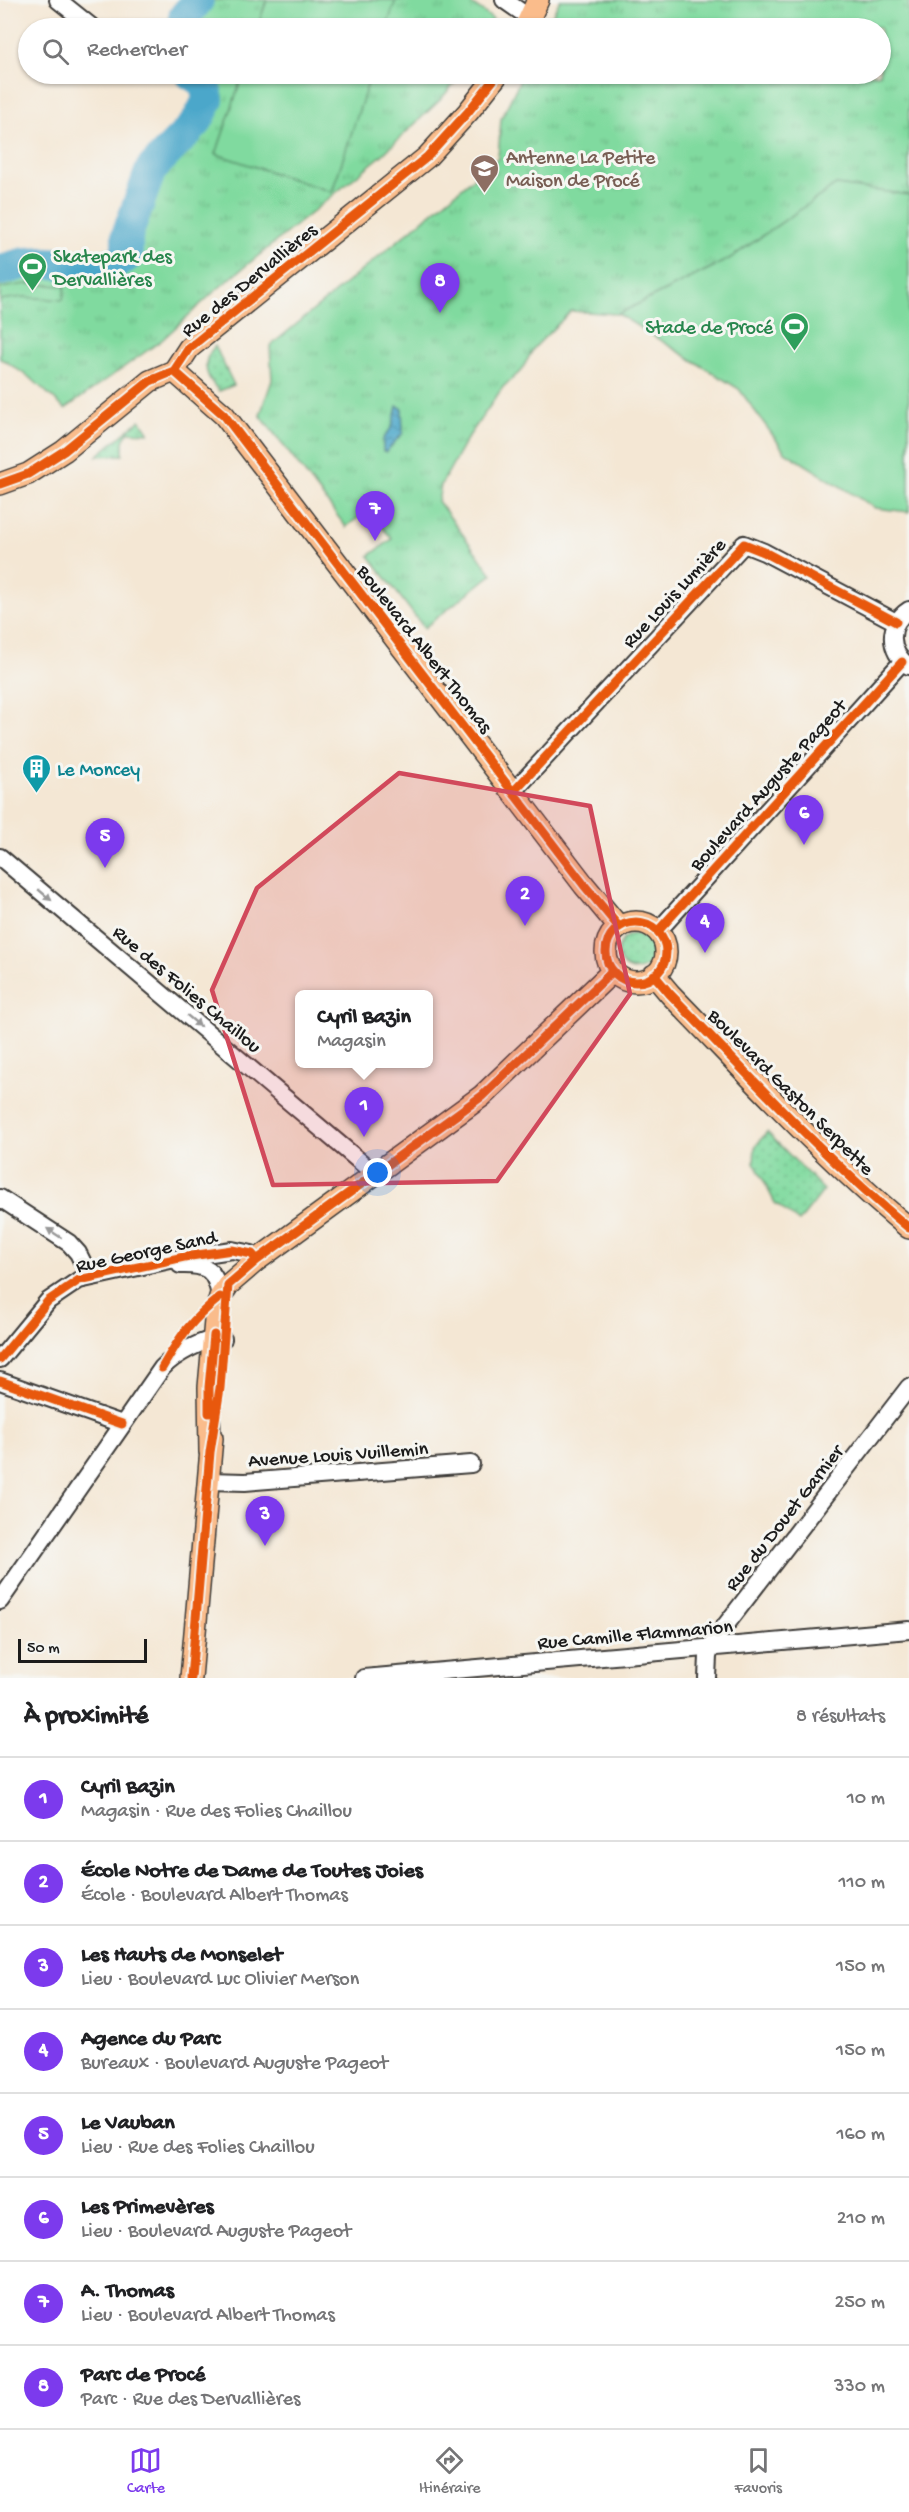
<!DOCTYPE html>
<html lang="fr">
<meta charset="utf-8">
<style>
:root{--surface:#fff;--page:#f2f2f2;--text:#202124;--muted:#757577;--line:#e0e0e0;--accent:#7c3aed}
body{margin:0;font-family:"Gochi Hand",sans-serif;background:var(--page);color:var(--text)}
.scale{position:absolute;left:18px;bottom:15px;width:129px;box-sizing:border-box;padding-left:6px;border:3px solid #1c1c1c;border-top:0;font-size:16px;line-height:21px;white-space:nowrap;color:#1c1c1c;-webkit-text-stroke:4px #f6f6f2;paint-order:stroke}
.you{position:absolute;left:378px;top:1173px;width:21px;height:21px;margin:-15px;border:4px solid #fff;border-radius:50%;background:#1a73e8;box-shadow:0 0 0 9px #1a73e833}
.badge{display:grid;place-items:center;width:39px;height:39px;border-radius:50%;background:var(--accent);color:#fff;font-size:20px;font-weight:700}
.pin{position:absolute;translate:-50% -50px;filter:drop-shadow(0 2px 3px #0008)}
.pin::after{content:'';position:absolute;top:32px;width:21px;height:18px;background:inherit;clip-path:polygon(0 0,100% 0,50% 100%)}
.popup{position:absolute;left:295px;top:990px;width:138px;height:78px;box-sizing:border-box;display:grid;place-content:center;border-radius:9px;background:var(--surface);filter:drop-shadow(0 2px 4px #0005);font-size:20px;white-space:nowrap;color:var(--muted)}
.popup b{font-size:22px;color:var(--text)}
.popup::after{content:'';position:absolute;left:50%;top:100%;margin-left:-12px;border:12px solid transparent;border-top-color:var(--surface)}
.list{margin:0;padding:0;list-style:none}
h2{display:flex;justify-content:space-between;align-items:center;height:78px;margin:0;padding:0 24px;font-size:26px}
h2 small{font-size:20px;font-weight:400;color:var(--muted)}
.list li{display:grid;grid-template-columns:39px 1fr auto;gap:18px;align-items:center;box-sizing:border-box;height:84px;padding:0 24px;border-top:2px solid var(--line)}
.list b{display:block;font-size:22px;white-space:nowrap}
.list p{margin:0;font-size:20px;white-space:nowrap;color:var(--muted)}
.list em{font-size:20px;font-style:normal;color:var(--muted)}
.icon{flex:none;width:33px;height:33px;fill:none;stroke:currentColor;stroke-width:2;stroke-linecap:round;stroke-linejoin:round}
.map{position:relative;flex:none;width:909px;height:1678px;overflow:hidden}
.search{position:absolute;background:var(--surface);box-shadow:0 2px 4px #0004;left:18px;right:18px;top:18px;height:66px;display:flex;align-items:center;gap:15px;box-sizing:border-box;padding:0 21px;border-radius:33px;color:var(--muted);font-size:22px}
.sheet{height:750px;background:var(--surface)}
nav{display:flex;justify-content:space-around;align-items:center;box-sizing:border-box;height:84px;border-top:2px solid var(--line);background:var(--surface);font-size:16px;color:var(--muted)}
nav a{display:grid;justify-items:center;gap:3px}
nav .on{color:var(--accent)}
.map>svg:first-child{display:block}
.grass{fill:url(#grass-dots);stroke:#4e7b5e;stroke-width:1.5}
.park{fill:url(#park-tufts);stroke:#4e7b5e;stroke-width:1.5}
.garden{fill:#80da9f;stroke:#4e7b5e;stroke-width:1.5}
.water{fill:url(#water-waves);stroke:#346273;stroke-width:1.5}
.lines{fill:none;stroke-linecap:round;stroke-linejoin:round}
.river{stroke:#4ca7ca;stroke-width:32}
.minor-casing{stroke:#3c3a38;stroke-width:20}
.major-casing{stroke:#3c3a38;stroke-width:24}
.minor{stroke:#fff;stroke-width:16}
.major{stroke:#fabc8b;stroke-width:21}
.cycleway-casing{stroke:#f6f6f2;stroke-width:13}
.cycleway{stroke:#e8590c;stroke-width:9}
.oneway{fill:#999}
.marked{fill:#d1495b;fill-opacity:0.2;stroke:#d1495b;stroke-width:4.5;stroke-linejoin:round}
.labels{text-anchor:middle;stroke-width:6;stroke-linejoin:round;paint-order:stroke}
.education-label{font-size:20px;fill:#785e54;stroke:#f6f6f2;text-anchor:start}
.leisure-label{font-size:20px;fill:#27864d;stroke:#f6f6f2;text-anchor:start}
.street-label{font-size:20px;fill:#1c1c1c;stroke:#f6f6f2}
.culture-label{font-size:20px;fill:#0d838f;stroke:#f6f6f2;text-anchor:start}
</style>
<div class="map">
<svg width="909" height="1678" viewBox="0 0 909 1678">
<defs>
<pattern id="grass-dots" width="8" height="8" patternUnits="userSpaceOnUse" patternTransform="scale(1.5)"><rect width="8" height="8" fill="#80da9f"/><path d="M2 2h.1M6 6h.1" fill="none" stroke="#6eba88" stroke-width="1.8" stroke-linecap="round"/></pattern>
<pattern id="park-tufts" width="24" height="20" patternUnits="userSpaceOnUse" patternTransform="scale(1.5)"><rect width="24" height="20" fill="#80da9f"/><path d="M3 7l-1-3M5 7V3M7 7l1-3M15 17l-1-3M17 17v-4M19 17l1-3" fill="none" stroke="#6eba88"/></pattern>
<pattern id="water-waves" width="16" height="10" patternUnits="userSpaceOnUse" patternTransform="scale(1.5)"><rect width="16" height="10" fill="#4ca7ca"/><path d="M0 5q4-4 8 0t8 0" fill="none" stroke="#3e87a3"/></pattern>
</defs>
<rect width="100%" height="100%" fill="#f6f6f2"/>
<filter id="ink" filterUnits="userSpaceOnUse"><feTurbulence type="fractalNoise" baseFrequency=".0167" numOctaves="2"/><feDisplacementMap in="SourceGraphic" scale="12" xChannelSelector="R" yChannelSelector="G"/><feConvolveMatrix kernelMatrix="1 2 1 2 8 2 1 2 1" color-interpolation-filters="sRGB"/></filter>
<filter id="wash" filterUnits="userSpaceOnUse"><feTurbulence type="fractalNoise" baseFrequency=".008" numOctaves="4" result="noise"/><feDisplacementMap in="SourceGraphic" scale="24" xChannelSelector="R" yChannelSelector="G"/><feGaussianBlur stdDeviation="1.35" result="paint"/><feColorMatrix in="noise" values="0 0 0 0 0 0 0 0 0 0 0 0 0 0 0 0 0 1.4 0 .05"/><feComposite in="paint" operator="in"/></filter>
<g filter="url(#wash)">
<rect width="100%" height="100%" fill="#f4e7d4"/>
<path class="grass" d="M215 346 234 385 219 391C205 377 200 362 215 346Z
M140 420 149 433 128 432 123 441V455L97 456Z
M618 952a18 18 0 1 1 36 0a18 18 0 1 1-36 0Z
M767 1132 824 1190 799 1222 775 1203 754 1162 755 1147Z"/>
<path class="park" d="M211 0H466L493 19 488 28H199L197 18Z
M560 0H909V195L836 185 729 259 618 314 571 311 534 348 521 371 503 387 467 439 441 485 438 501 492 574 424 628 369 556 392 539 368 510 346 527 260 415 272 380 270 346 498 158 501 119 523 74H880V28H546Z
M210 74H462L440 100 381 156 215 291 162 340 65 409 33 380 5 361 0 359V275L30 269 114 272 132 267V235L156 176 186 139 214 112 213 86Z"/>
<path class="garden" d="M267 0H396L386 28H257Z
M243 74H371L332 192 216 154Z
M836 185 909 195V512L875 508 785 452 739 389 618 314 729 259Z
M27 284 65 286 63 300 23 297 0 300V288Z"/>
<path class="water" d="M397 406 402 408 403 433 386 452 383 451V439L392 427Z"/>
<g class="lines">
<path class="river" d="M187 28 184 17 198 0
M0 270C9 268 19 264 28 263 59 259 101 277 127 256V235L151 169 196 123 208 100 205 83 191 74"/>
</g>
</g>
<g filter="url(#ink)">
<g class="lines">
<defs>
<path id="minor" d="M58 0 93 28
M504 0 530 18
M909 610C887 624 888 652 909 666
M514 791 744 544 764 552 896 622
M0 857 376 1175
M658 931 902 662
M0 1198 69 1243 78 1253 90 1277
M180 1265C207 1264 216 1270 220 1297
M0 1359 48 1301 79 1280 184 1257 232 1250 252 1254 257 1260
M0 1381 122 1424
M208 1481 245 1482 471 1464
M0 1601 162 1368C174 1355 205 1337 223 1339
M364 1678 909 1630
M707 1678 708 1656 715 1639 909 1387"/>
<path id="major" d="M525 28 538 0
M174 371 224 415 584 885 619 927
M0 484 28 474 64 451 150 381 174 371 189 348 427 157 468 112 498 74
M606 952a30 30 0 1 1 60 0a30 30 0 1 1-60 0Z
M654 975 670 994C747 1073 823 1157 909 1228
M210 1452 209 1387 216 1310 220 1297 228 1285 257 1260 482 1096 613 971
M191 1678 212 1438"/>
</defs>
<use href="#minor" class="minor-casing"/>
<use href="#major" class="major-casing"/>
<use href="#minor" class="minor"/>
<use href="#major" class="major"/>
<defs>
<path id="cycleway" d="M174 371 224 415 584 885 619 927
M0 484 28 474 64 451 150 381 174 371 189 348 427 157 468 112 498 74
M514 791 744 544 764 552 896 622
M606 952a30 30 0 1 1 60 0a30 30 0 1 1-60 0Z
M658 931 902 662
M654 975 670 994C747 1073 823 1157 909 1228
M228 1285 257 1260 482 1096 613 971
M0 1359 48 1301 79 1280 184 1257 232 1250 252 1254 257 1260
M162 1368C181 1335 190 1321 220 1297
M0 1381 122 1424
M209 1413V1387L214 1335
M191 1678 210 1452 220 1388 228 1285"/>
</defs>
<use href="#cycleway" class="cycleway-casing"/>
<use href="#cycleway" class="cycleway"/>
</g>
<defs><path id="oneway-solid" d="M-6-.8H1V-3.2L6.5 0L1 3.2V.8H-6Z" transform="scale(1.5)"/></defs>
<g class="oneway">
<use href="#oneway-solid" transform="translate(45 895) rotate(40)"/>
<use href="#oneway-solid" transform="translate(194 1021) rotate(40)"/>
<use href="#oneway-solid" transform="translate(54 1233) rotate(-147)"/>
</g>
</g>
<path class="marked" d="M399 773 590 806 630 994 497 1181 273 1185 212 990 257 888Z"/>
<defs>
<symbol id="school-pin" viewBox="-11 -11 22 30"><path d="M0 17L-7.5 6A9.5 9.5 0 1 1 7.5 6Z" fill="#8d6e63" stroke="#f6f6f2"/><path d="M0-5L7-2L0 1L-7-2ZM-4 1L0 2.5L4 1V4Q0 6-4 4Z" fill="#fff"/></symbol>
<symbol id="stadium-pin" viewBox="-11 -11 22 30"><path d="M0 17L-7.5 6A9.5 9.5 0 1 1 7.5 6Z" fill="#2e9e5b" stroke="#f6f6f2"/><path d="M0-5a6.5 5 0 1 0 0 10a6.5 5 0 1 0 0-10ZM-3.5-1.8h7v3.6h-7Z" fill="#fff"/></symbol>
<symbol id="building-pin" viewBox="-11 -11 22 30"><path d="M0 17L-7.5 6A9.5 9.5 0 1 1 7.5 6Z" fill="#0f9aa8" stroke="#f6f6f2"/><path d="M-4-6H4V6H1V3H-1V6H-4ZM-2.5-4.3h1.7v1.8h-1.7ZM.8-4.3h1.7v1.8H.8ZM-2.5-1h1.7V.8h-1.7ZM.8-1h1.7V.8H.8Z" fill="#fff"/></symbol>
</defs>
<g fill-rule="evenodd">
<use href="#school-pin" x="468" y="152" width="33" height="45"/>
<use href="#stadium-pin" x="16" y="250" width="33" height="45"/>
<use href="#stadium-pin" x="778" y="310" width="33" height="45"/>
<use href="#building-pin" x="20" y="752" width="33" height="45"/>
</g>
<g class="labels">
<g class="education-label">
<text x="506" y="163">Antenne La Petite<tspan x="506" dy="23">Maison de Procé</tspan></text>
</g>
<g class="leisure-label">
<text x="53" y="262">Skatepark des<tspan x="53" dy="23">Dervallières</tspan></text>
<text x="773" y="333" text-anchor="end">Stade de Procé</text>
</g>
<g class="street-label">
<text transform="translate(248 279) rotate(-39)" y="7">Rue des Dervallières</text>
<text transform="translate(673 592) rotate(-47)" y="7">Rue Louis Lumière</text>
<text transform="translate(426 648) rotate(52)" y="7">Boulevard Albert Thomas</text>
<text transform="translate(767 784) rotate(-48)" y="7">Boulevard Auguste Pageot</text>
<text transform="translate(188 988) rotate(40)" y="7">Rue des Folies Chaillou</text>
<text transform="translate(792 1091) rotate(45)" y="7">Boulevard Gaston Serpette</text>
<text transform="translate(146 1250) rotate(-12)" y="7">Rue George Sand</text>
<text transform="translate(338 1453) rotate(-4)" y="7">Avenue Louis Vuillemin</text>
<text transform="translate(783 1517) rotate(-52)" y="7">Rue du Douet Garnier</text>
<text transform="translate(635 1633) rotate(-5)" y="7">Rue Camille Flammarion</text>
</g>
<g class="culture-label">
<text x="57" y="775">Le Moncey</text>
</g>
</g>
</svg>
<div class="scale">50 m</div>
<div class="you"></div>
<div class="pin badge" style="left:364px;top:1137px">1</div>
<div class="popup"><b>Cyril Bazin</b>Magasin</div>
<div class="pin badge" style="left:525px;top:926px">2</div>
<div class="pin badge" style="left:265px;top:1546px">3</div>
<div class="pin badge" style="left:705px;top:953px">4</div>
<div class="pin badge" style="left:105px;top:868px">5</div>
<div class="pin badge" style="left:804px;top:845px">6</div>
<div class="pin badge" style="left:375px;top:541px">7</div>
<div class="pin badge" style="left:440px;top:313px">8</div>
<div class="search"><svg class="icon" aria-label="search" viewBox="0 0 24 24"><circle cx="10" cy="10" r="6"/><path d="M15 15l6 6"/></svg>Rechercher</div>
</div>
<section class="sheet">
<h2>À proximité<small>8 résultats</small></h2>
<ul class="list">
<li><span class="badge">1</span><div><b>Cyril Bazin</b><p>Magasin · Rue des Folies Chaillou</p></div><em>10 m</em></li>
<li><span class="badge">2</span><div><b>École Notre de Dame de Toutes Joies</b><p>École · Boulevard Albert Thomas</p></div><em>110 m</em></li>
<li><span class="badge">3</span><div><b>Les Hauts de Monselet</b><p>Lieu · Boulevard Luc Olivier Merson</p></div><em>150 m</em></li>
<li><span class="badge">4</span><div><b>Agence du Parc</b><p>Bureaux · Boulevard Auguste Pageot</p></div><em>150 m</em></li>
<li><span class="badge">5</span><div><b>Le Vauban</b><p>Lieu · Rue des Folies Chaillou</p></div><em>160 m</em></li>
<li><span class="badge">6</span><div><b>Les Primevères</b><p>Lieu · Boulevard Auguste Pageot</p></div><em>210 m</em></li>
<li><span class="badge">7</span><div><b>A. Thomas</b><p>Lieu · Boulevard Albert Thomas</p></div><em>250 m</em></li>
<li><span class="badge">8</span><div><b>Parc de Procé</b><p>Parc · Rue des Dervallières</p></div><em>330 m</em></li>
</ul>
</section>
<nav>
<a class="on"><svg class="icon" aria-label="map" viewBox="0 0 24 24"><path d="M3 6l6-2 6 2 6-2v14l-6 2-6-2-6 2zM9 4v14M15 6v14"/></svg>Carte</a>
<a><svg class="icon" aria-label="directions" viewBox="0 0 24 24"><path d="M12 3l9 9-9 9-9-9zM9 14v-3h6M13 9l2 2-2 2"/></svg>Itinéraire</a>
<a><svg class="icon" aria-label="saved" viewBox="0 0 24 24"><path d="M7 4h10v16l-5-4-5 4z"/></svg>Favoris</a>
</nav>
